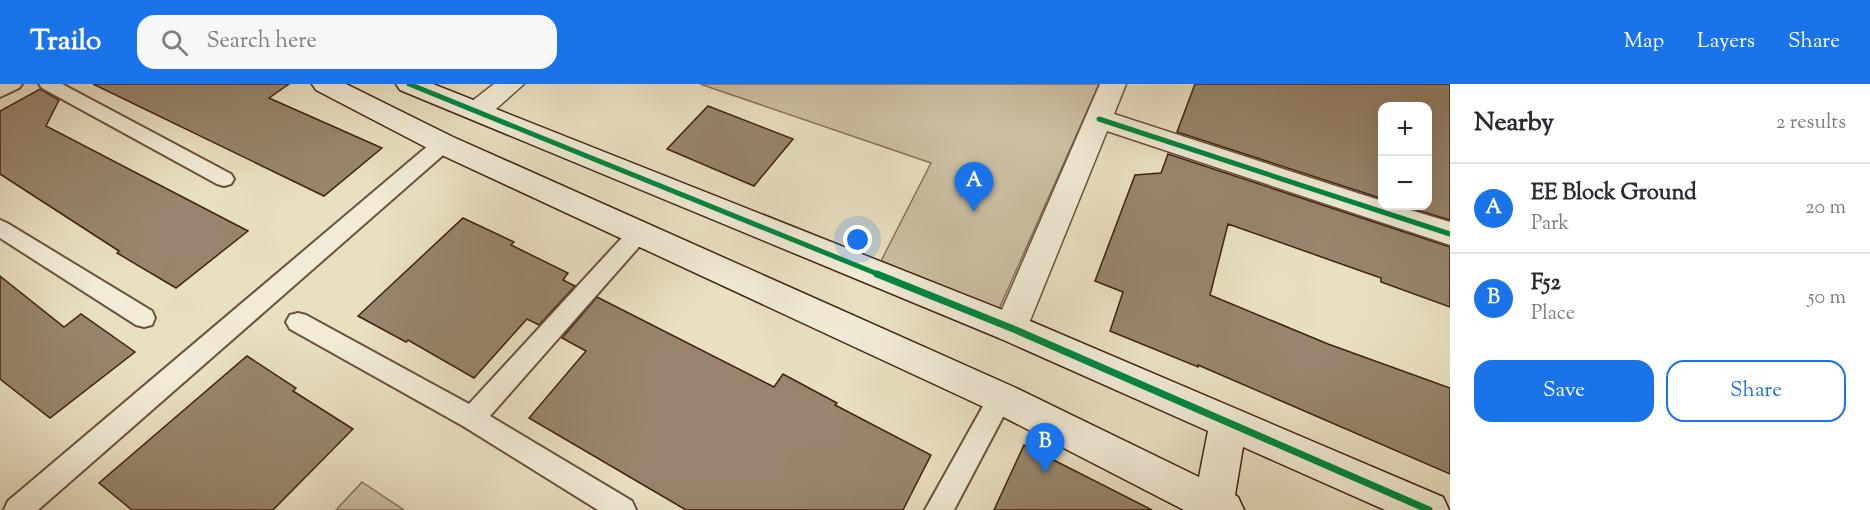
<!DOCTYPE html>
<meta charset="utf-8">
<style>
:root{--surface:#fff;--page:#f7f7f7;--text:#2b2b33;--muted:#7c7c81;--line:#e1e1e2;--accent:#1a73e8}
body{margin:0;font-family:"Sorts Mill Goudy",serif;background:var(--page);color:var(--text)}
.controls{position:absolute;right:18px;top:18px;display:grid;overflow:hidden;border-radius:12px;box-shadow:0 6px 24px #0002}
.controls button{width:54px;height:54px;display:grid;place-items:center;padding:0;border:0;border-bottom:2px solid var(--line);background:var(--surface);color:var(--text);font:30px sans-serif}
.you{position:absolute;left:858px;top:156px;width:21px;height:21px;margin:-15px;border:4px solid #fff;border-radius:50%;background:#1a73e8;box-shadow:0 0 0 9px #1a73e833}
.badge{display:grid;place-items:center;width:39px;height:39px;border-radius:50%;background:var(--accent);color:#fff;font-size:20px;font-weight:700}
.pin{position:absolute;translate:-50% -50px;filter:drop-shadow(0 2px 3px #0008)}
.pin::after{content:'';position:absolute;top:32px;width:21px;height:18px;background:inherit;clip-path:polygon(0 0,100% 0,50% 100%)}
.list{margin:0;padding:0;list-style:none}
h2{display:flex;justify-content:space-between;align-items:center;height:78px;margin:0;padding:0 24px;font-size:26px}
h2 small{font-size:20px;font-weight:400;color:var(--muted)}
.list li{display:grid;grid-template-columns:39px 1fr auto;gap:18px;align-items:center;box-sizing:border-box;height:90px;padding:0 24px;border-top:2px solid var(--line)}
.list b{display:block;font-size:22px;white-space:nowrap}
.list p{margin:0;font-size:20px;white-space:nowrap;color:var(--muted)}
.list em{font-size:20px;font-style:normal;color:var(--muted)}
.actions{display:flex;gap:12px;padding:18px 24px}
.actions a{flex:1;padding:14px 0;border:2px solid var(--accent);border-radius:18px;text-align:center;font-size:21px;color:var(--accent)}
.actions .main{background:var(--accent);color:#fff}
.icon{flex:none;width:33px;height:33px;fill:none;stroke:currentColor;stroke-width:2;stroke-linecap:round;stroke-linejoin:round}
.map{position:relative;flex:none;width:1450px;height:426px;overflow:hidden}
header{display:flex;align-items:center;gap:36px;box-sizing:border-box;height:84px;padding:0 30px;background:var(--accent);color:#fff}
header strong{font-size:28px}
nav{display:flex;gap:33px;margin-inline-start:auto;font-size:21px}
.search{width:420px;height:54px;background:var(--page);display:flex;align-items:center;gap:15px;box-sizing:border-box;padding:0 21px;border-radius:18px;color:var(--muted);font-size:22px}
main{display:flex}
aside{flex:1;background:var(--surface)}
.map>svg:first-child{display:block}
.green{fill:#ccc0a4;stroke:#86715a;stroke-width:1.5}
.building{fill:#97856d;stroke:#3f2211;stroke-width:1.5}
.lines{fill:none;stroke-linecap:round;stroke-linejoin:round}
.lane-casing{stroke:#6a523d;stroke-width:4}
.street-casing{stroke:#6a523d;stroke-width:3}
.secondary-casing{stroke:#3f2211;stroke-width:3}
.lane{fill:#f1ebd7;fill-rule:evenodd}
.street{fill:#f1ebd7;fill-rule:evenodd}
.secondary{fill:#f1ebd7;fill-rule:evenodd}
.cycleway-far1-casing{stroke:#f1ebd7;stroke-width:8}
.cycleway-casing{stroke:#f1ebd7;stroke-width:10}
.cycleway-far1{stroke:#00873e;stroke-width:5}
.cycleway{stroke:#00873e;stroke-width:7}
</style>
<header>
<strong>Trailo</strong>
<div class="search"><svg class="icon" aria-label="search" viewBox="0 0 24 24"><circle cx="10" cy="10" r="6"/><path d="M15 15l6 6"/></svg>Search here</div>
<nav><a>Map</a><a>Layers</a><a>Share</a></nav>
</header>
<main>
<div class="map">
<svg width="1450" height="426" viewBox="0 0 1450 426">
<rect width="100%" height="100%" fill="#e9e0c2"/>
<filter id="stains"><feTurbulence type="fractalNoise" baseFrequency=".00333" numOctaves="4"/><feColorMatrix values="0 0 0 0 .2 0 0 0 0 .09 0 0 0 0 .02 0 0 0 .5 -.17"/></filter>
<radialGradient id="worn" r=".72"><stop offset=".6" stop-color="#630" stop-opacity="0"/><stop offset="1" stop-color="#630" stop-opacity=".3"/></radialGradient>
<path class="green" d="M700 0H1099L999 225 881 177 931 79Z
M362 398 404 426H336Z"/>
<path class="building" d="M93 0H289L269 14 382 64 324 112Z
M1195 0H1450V136L1403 122H1428V22H1383V115L1177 48Z
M40 5 59 16 46 42 248 147 176 204 117 169 119 167 0 90V27Z
M708 22 793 55 754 102 667 65Z
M1168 70 1450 163V223L1381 198V194L1228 140 1210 211 1328 260 1450 304V390L1198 281V283L1110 247 1123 208 1095 197 1135 91 1161 89Z
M463 134 514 158 511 161 568 189 563 196 575 202 539 241 527 235 474 294 408 256 406 258 358 232Z
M0 192 64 243 81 230 135 268 50 334 0 295Z
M597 213 774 303 783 290 837 319 835 321 931 371 903 426H686L529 334 586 267 562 254Z
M247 272 296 304 293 307 353 345 273 426H132L99 399Z
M1024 361 1152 426H994Z"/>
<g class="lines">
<defs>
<path id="lane" d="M0 0H22L19 4 0 13Z
M39 0H62L231 90 234 95 231 100 224 102 217 100 42 4Z
M443 54 450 55 453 60 450 65 38 426H4L8 417 436 55Z
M0 136 7 139 152 227 155 234 152 241 144 243 136 241 0 154Z
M638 142 645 144 649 150 645 156 490 332 632 417 636 426H598L463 342 290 245 286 238 290 231 298 229 306 231 469 320 631 144Z
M1001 303 1010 306 1013 314 954 426H925L992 306Z"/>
<path id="street" d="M494 0H524L487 33 477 36 467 33 464 27 467 21Z
M1100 0H1126L1114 30 1382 117V122H1397L1450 138V161L1107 47 1023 254 1011 258 999 254 994 244Z"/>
<path id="secondary" d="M312 0H346L453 53 1014 303 1199 393 1208 347 999 254 400 6 396 0H433L1023 234 1443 413 1449 426H1385L1243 363 1235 411 1238 413 1244 426H1184L988 325 433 67 316 6Z"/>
</defs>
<use href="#lane" class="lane-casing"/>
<use href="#street" class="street-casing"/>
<use href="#secondary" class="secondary-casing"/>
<use href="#lane" class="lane"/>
<use href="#street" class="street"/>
<use href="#secondary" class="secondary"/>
<defs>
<path id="cycleway-far1" d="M409 0 880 191
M1099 35 1450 150"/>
<path id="cycleway" d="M877 190 1011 244 1429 426"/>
</defs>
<use href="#cycleway-far1" class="cycleway-far1-casing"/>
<use href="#cycleway" class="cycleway-casing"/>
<use href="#cycleway-far1" class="cycleway-far1"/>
<use href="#cycleway" class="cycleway"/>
</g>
<rect width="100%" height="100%" filter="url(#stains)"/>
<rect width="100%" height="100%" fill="url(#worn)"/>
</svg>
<div class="controls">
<button>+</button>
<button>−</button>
</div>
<div class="you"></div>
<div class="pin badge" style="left:974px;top:128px">A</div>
<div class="pin badge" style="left:1045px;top:389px">B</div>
</div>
<aside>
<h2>Nearby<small>2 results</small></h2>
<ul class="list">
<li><span class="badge">A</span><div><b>EE Block Ground</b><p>Park</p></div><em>20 m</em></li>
<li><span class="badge">B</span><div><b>F52</b><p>Place</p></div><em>50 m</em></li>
</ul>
<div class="actions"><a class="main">Save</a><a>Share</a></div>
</aside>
</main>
